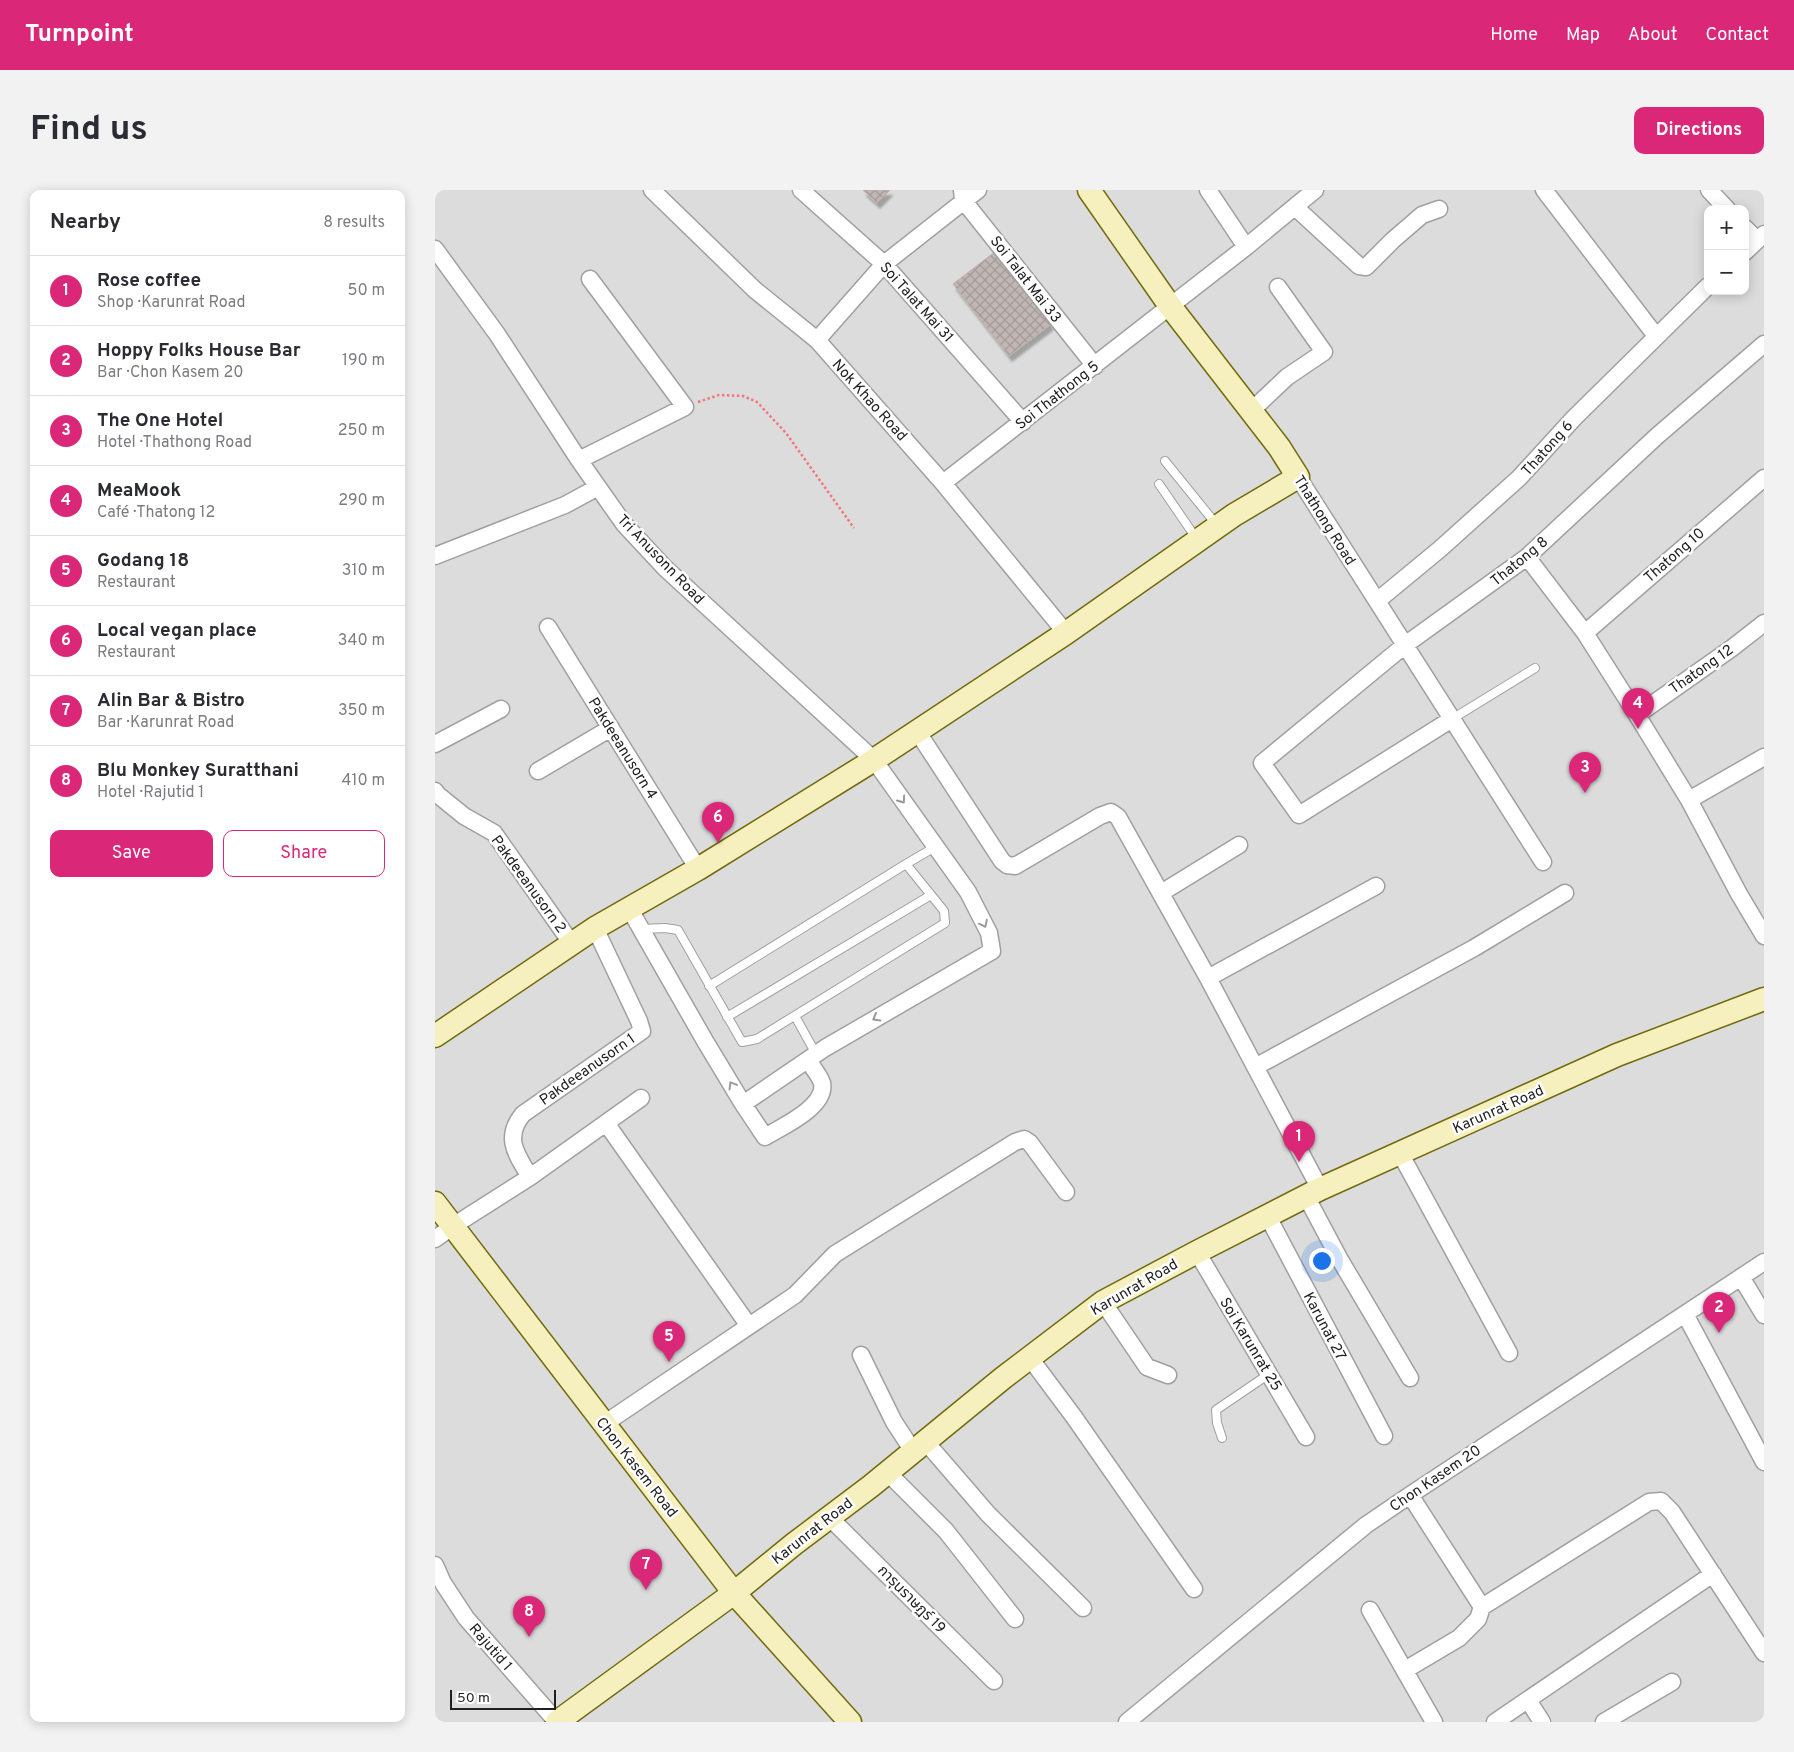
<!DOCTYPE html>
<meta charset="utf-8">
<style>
:root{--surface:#fff;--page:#f2f2f3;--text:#2b2b33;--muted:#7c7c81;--line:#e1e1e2;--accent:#db2777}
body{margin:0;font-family:Overpass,"Noto Sans Thai",sans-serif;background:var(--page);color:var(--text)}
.controls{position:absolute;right:15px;top:15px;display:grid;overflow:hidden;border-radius:10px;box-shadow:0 2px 12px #0003}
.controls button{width:45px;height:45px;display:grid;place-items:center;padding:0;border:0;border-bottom:1px solid var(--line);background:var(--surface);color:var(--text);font:25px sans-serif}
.scale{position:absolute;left:15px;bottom:12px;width:106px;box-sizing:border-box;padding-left:5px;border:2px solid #1f1f1f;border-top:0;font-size:14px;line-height:18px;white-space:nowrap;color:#1f1f1f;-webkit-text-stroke:4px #fff;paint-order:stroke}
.you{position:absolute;left:886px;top:1070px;width:18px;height:18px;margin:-12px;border:4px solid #fff;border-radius:50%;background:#1a73e8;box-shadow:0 0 0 8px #1a73e833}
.badge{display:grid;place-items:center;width:32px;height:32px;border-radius:50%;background:var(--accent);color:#fff;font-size:16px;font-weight:700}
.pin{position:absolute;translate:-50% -41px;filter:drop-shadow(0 1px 2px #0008)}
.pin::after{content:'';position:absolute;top:26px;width:18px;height:15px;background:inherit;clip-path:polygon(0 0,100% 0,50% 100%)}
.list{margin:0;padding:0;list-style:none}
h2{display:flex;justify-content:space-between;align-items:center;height:65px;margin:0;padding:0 20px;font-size:21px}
h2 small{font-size:16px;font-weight:400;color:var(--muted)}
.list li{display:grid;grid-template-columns:32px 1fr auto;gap:15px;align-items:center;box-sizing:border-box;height:70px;padding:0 20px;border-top:1px solid var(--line)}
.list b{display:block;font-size:19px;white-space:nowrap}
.list p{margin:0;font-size:16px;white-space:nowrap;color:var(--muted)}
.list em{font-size:16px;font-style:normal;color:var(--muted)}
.actions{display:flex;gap:10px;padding:15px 20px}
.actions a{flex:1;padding:11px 0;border:1px solid var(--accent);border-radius:10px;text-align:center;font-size:18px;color:var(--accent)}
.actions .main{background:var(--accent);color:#fff}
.map{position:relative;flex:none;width:1329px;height:1532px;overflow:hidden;border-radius:10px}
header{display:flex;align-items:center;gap:30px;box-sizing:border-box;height:70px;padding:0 25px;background:var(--accent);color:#fff}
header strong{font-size:24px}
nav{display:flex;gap:28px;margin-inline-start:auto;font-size:18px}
.intro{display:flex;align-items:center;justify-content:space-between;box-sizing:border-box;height:120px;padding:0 30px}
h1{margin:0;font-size:35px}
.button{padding:12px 22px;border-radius:10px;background:var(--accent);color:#fff;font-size:18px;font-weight:700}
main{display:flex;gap:30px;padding:0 30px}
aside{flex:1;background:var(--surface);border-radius:10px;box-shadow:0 2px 12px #0003}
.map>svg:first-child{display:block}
.residential{fill:#dddcdc;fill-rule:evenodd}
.building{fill:url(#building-cross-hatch);stroke:#c0b0a9;filter:url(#shadow)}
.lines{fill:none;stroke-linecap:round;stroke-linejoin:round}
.lane-casing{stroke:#a0a0a0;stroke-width:10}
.street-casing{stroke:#a0a0a0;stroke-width:19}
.secondary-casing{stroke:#706b0c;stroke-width:25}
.path{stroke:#f1767d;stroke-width:2.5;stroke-dasharray:2.5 2.5;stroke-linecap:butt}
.lane{stroke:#fff;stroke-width:8}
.street{stroke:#fff;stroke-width:16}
.secondary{stroke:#f6efbe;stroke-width:22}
.oneway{stroke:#9a9a9a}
.labels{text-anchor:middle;stroke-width:5;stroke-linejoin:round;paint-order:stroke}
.street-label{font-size:15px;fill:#1f1f1f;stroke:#fff}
</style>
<header>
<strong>Turnpoint</strong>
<nav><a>Home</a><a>Map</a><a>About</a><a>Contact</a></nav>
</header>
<div class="intro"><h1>Find us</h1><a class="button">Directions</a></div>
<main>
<aside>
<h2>Nearby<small>8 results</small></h2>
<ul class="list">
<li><span class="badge">1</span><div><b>Rose coffee</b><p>Shop · Karunrat Road</p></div><em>50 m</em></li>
<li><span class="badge">2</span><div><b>Hoppy Folks House Bar</b><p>Bar · Chon Kasem 20</p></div><em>190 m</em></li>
<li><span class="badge">3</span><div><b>The One Hotel</b><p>Hotel · Thathong Road</p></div><em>250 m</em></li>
<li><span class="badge">4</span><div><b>MeaMook</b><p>Café · Thatong 12</p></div><em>290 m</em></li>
<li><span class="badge">5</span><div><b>Godang 18</b><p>Restaurant</p></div><em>310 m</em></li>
<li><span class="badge">6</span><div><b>Local vegan place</b><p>Restaurant</p></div><em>340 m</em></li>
<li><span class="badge">7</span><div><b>Alin Bar &amp; Bistro</b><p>Bar · Karunrat Road</p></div><em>350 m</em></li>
<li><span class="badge">8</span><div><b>Blu Monkey Suratthani</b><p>Hotel · Rajutid 1</p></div><em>410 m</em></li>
</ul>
<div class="actions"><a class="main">Save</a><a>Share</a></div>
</aside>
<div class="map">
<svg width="1329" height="1532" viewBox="0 0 1329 1532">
<defs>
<pattern id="building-cross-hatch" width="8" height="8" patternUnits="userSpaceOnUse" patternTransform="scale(1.25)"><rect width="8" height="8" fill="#c0b6b3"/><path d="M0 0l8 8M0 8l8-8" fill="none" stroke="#a59c9a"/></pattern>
<filter id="shadow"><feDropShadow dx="3" dy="5.5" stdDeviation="1" flood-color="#0004"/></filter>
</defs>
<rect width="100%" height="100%" fill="#efebe6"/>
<path class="residential" d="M0 0H1329V1532H0ZM1273 19H1310V101H1273Z"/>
<path class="building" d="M428 0H455L442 13Z
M561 61 616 134 574 166 518 94Z"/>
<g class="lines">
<defs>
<path id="lane" d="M730 271 781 334
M724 294 761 348
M1017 529 1100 478
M471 674 500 657
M206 739 230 738 243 740 307 852 322 849 510 733 509 721 471 674 274 796
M360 826 381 864
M292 827 496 705
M787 1248 782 1233 781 1220 834 1184"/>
<path id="street" d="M217 0 320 100 382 150 508 293 631 443
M366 0 449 74 588 232
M527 0 528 10 660 176
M773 0 811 57
M1109 0 1221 146
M1274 0 1292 19
M860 17 924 76 931 77 958 50 987 25 1004 19
M1310 38 1322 50
M0 59 62 144 144 270 189 334 230 378 439 570 533 702 554 743 557 761 390 858 308 914 270 851 194 718
M1310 62 1329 44
M382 150 449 74 543 0
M816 221 852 187 889 162 843 97
M144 270 250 217 155 89
M863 287 1108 672
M508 293 811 57 880 0
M0 366 130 315 163 297
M1092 367 1150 443 1202 525 1254 610 1304 704 1329 746
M942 411 1005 359 1084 288 1139 228 1273 96
M113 437 263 679
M1150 443 1329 288
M1202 525 1297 458 1329 433
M1017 529 864 625 827 573 970 455 1092 367 1222 246 1329 154
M482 541 567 671 572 675 580 676 665 626 676 622 683 627 773 788 885 999
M0 554 66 519
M103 581 176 538
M0 601 3 605 29 626 59 643 137 754
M1254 610 1329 567
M726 703 804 655
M773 788 941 696
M820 877 1039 758 1130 703
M308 914 330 947C346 937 392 917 387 893 385 886 377 877 373 870
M171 933 314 1136
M965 963 1074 1163
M95 987C82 965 68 948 88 924L207 841 204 831 160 738
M871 1006 904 1068 975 1188
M832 1025 949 1246
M0 1049 18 1036 95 987 206 908
M762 1062 871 1247
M1306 1087 1329 1125
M668 1112 712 1177 733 1185
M1250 1124 1329 1272
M426 1165 459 1232 478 1261
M595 1168 639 1227 759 1399
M169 1234 360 1105 400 1064 580 952 589 949 595 953 631 1002
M490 1251 553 1324 648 1418
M452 1282 511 1341 580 1429
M975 1305 1047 1417 1214 1312 1226 1311 1237 1322 1329 1463
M394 1327 559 1491
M0 1375 8 1393 31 1428 122 1532
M935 1420 999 1532
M970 1480 1024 1448 1043 1429 1047 1417
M1093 1510 1107 1532
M692 1532 931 1335 975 1305 1329 1072
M1060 1532 1278 1384
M1169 1532 1237 1492"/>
<path id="secondary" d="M0 846 160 738 263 679 439 570 631 443 799 325 863 287 844 257 735 116 654 0
M0 1013 299 1403 415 1532
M122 1532 299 1403 359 1354 436 1296 568 1188 668 1112 762 1062 885 999 1182 865 1329 809"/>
</defs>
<use href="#lane" class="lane-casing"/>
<use href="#street" class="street-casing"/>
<use href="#secondary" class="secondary-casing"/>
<path class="path" d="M263 212 284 205 308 206 322 212 351 243 419 338"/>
<use href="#lane" class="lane"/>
<use href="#street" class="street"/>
<use href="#secondary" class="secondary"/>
</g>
<defs><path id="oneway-chevron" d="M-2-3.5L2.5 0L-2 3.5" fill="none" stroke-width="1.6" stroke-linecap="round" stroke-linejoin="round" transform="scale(1.25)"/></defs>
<g class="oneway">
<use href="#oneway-chevron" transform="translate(467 610) rotate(55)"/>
<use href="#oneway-chevron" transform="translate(549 734) rotate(64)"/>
<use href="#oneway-chevron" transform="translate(441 828) rotate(150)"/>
<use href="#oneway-chevron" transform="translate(297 895) rotate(-121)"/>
</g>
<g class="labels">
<g class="street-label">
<text transform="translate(591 89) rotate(52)" y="5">Soi Talat Mai 33</text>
<text transform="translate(482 112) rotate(48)" y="5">Soi Talat Mai 31</text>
<text transform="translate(622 205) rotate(-38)" y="5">Soi Thathong 5</text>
<text transform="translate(435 210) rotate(48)" y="5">Nok Khao Road</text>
<text transform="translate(1112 258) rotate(-48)" y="5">Thatong 6</text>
<text transform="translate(890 330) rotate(58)" y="5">Thathong Road</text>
<text transform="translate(1239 365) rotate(-41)" y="5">Thatong 10</text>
<text transform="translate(226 369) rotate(46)" y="5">Tri Anusonn Road</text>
<text transform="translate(1084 371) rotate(-39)" y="5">Thatong 8</text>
<text transform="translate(1266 479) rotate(-35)" y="5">Thatong 12</text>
<text transform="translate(188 558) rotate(58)" y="5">Pakdeeanusorn 4</text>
<text transform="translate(94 694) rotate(54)" y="5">Pakdeeanusorn 2</text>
<text transform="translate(152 879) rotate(-35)" y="5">Pakdeeanusorn 1</text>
<text transform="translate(1063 919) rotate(-24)" y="5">Karunrat Road</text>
<text transform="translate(699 1097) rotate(-30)" y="5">Karunrat Road</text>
<text transform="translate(890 1136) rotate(62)" y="5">Karunat 27</text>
<text transform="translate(816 1154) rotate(59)" y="5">Soi Karunrat 25</text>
<text transform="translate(202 1277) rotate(52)" y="5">Chon Kasem Road</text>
<text transform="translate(1000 1288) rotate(-34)" y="5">Chon Kasem 20</text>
<text transform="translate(377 1341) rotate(-38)" y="5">Karunrat Road</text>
<text transform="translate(477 1409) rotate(45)" y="5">การุนราษฏร์ 19</text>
<text transform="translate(56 1457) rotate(49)" y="5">Rajutid 1</text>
</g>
</g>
</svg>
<div class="controls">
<button>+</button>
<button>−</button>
</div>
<div class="scale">50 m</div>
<div class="you"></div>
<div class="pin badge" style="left:864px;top:972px">1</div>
<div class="pin badge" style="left:1284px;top:1143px">2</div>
<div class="pin badge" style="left:1150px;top:603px">3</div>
<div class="pin badge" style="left:1203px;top:539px">4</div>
<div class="pin badge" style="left:234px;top:1172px">5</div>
<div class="pin badge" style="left:283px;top:653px">6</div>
<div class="pin badge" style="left:211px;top:1400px">7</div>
<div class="pin badge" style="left:94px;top:1447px">8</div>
</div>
</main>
